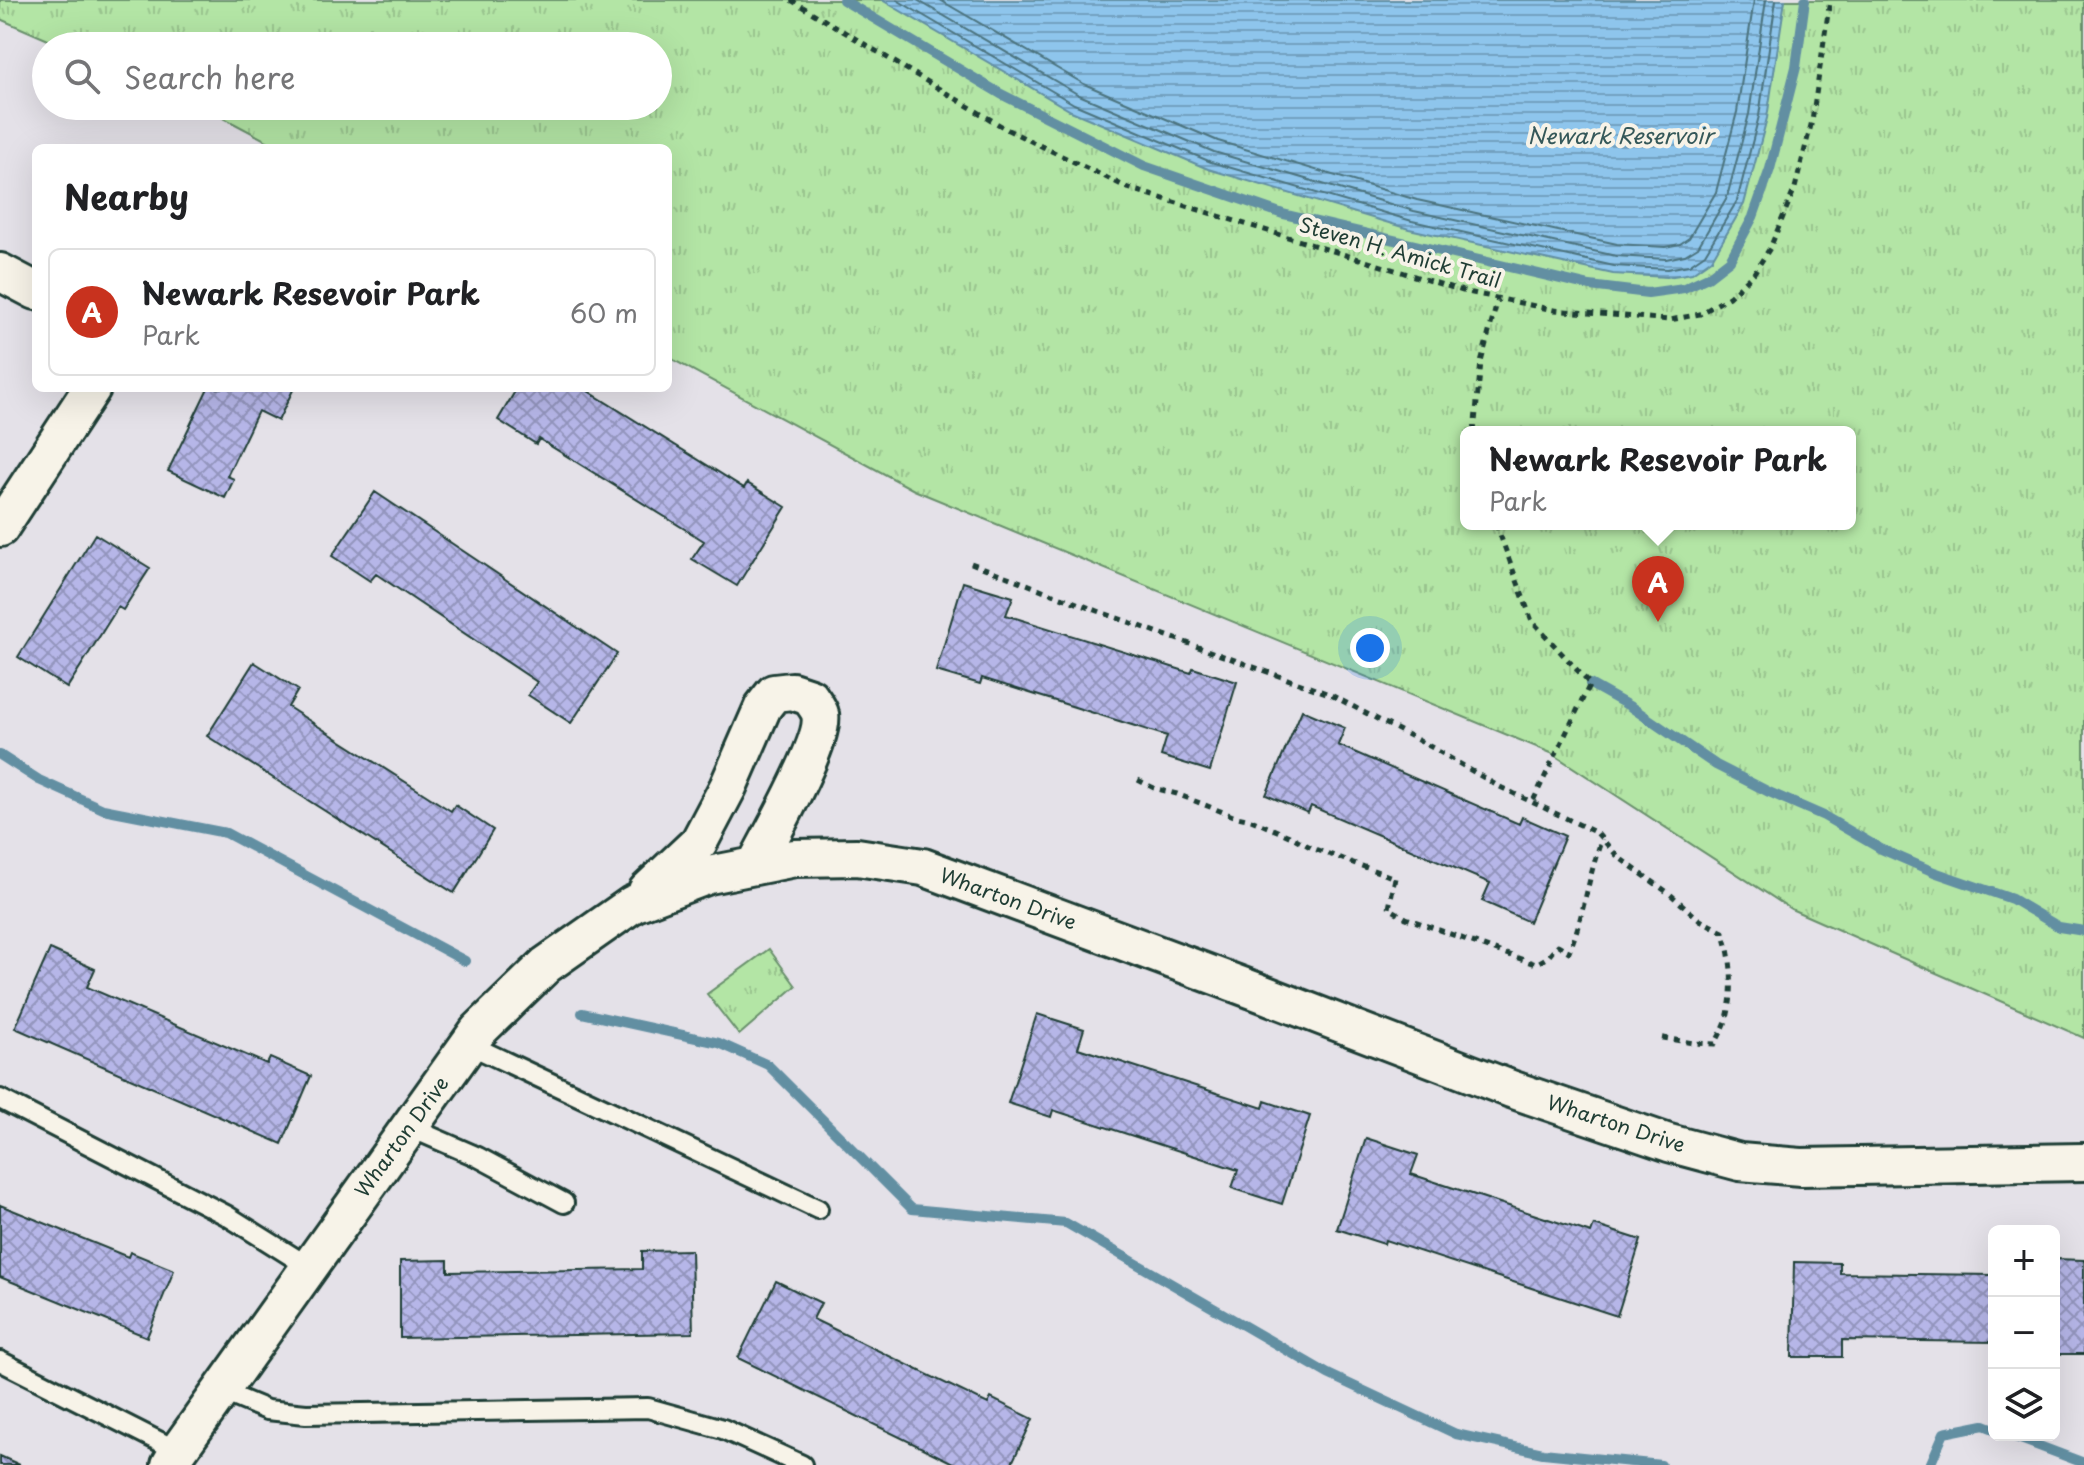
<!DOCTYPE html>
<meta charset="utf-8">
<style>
:root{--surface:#fff;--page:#f2f2f2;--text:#202124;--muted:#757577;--line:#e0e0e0;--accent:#c8321e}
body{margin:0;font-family:"Playpen Sans",sans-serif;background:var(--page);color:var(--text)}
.controls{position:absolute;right:24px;bottom:24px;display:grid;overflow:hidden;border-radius:12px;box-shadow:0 8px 32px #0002}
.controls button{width:72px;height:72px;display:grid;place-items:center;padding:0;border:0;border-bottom:2px solid var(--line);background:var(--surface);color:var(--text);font:40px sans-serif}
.you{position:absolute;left:1370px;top:648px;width:28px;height:28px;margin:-20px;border:6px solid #fff;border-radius:50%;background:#1a73e8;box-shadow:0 0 0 12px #1a73e833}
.badge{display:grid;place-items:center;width:52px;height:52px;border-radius:50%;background:var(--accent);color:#fff;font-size:26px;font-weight:700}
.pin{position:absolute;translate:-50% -66px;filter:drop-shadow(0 2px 4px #0008)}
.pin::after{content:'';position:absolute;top:42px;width:28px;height:24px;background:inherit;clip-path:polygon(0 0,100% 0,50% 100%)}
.popup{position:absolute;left:1460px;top:426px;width:396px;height:104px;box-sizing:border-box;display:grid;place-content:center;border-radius:12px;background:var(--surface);filter:drop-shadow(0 2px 6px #0005);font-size:26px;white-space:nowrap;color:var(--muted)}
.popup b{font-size:30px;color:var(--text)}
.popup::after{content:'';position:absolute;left:50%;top:100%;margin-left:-16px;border:16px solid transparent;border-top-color:var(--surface)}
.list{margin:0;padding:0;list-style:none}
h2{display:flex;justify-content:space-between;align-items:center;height:104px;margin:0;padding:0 32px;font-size:34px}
h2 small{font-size:26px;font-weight:400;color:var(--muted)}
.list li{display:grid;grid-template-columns:52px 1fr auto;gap:24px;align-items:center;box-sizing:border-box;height:128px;margin:0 16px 16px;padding:0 16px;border:2px solid var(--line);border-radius:12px}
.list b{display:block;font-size:30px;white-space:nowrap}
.list p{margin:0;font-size:26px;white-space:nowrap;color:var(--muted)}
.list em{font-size:26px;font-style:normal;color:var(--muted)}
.icon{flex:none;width:44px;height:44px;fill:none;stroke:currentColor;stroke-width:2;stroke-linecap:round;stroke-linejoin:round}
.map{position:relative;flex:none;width:2084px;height:1465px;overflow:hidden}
.search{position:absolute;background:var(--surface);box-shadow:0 8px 32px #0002;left:32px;top:32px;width:640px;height:88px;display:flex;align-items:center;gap:20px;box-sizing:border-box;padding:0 28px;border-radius:44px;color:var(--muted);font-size:30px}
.panel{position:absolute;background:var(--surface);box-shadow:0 8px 32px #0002;left:32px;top:144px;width:640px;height:248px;border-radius:12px}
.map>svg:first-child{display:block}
.grass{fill:url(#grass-tufts);stroke:#69916c;stroke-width:2;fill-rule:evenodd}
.water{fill:url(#water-rules);stroke:#628fa2;stroke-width:2}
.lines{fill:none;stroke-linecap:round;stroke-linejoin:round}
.shore{stroke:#4b737e;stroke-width:2}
.stream{stroke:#628fa2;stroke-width:10}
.building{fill:url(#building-cross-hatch);stroke:#1f3d34;stroke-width:2}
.lane-casing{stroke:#1f3d34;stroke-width:24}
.street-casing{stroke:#1f3d34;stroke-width:42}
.path{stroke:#1f3d34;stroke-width:5;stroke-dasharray:6 6;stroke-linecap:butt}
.lane{stroke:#f7f3e8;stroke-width:18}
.street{stroke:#f7f3e8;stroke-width:36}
.labels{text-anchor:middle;stroke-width:8;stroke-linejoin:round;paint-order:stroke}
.street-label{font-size:20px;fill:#1f3d34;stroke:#f7f3e8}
.water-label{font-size:22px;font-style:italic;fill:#355859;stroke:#f7f3e8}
</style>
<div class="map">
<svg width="2084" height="1465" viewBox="0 0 2084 1465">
<defs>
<pattern id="grass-tufts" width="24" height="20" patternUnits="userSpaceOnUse" patternTransform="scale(2)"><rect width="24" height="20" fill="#b3e5a5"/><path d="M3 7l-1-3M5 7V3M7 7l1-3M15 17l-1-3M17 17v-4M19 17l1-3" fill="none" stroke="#9ac58f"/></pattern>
<pattern id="water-rules" width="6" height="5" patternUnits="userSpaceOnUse" patternTransform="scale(2)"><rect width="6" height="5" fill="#8ec5ec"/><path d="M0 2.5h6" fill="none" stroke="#73a1c0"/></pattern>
<pattern id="building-cross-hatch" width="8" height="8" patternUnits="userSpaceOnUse" patternTransform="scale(2)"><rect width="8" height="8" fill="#b6b6e8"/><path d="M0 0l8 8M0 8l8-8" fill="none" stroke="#9395bd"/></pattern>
</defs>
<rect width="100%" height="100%" fill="#e4e1e8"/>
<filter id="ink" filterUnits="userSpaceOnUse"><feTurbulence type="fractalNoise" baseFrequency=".0125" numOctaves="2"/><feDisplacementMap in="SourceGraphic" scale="16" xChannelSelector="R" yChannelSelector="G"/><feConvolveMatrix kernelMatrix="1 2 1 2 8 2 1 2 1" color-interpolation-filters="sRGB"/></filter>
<g filter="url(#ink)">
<path class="grass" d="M0 0H2084V1038L1791 909 1551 753 914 490 668 357V148H280L222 117 198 106H658V46H62L0 19ZM1466 432H1850V524H1466Z
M769 949 796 986 739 1035 707 994Z"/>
<path class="water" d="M882 0H1785L1767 118 1744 204 1712 259 1692 273 1667 277 1613 274 1409 229 1208 169 1071 111Z"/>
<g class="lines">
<path class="shore" d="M897 0 1074 104 1211 162 1412 221 1614 266 1667 269 1689 265 1705 254 1737 201 1759 116 1776 0
M917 0 1079 95 1214 152 1414 211 1616 256 1666 259 1685 255 1698 247 1727 197 1749 114 1766 0
M940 0 1084 84 1218 141 1417 200 1617 244 1665 247 1680 244 1689 238 1716 192 1737 112 1754 0"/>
<path class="stream" d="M843 0 1001 94 1144 166 1283 214 1590 286 1648 293 1684 288 1708 277 1730 260 1753 217 1770 169 1796 67 1805 0
M1590 684 1631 707 1716 765 1769 792 1824 816 1881 849 1934 872 2012 899 2059 927 2084 931
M0 755 39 780 103 809 226 833 465 961
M582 1013 719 1043 768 1065 912 1209 1066 1223 1328 1374 1456 1434 1543 1453 1661 1465
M2010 1435 2084 1463
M1930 1465 1944 1433 1984 1425 1994 1429"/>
</g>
<path class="building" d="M208 388H294L278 421 258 411 227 476 234 479 225 498 168 471Z
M517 388H583L744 488 747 483 786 507 737 586 692 559 704 541 539 439 536 444 498 420Z
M375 492 617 654 571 723 528 695 537 682 376 574 370 581 332 556Z
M95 534 150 568 123 610 118 607 67 688 18 657Z
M963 582 1013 597 1006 615 1191 673 1193 668 1237 682 1210 771 1161 756 1167 736 982 678 980 684 936 671Z
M254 662 298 690 288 707 451 811 455 805 493 830 454 893 207 736Z
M1302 710 1345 728 1338 745 1519 824 1522 817 1565 836 1529 922 1482 901 1490 883 1311 806 1308 813 1266 795Z
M50 949 95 969 87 987 267 1064 270 1058 311 1076 282 1144 15 1028Z
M1037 1014 1084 1029 1078 1048 1263 1108 1265 1101 1310 1116 1282 1204 1232 1188 1238 1170 1053 1110 1051 1117 1008 1103Z
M1366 1138 1418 1155 1411 1174 1591 1233 1594 1225 1641 1240 1617 1316 1385 1240 1384 1244 1337 1229Z
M0 1205 128 1257 130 1252 174 1270 147 1337 0 1277Z
M691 1250 693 1333 400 1338V1261L448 1260V1272L642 1269V1251Z
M2054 1259 2084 1260V1354H2054Z
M1794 1262 1840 1263V1273L1994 1275V1342L1842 1340V1357H1792Z
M776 1281 821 1303 813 1319 988 1404 991 1398 1033 1419 1011 1465H957L738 1358Z
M0 1456 20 1465H0Z"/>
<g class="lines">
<defs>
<path id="lane" d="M468 1044 818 1209
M0 1099 226 1215 309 1267
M409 1127 478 1157 564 1203
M0 1361 178 1451
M221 1391 267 1410 306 1414 648 1408 723 1429 802 1465"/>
<path id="street" d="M0 272 36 291
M0 528 92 388
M647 891 699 842 728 787 763 707 774 693 792 691 810 697C813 702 819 709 820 714 826 739 769 839 755 866
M170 1465 178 1451 478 1031 546 965 633 904 709 875 795 858 857 857 923 867 1261 993 1511 1089 1669 1143 1740 1162 1801 1167 2084 1162"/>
</defs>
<use href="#lane" class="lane-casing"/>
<use href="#street" class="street-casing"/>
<path class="path" d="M791 0 1008 130 1128 188 1463 291 1554 310 1670 320 1700 314 1729 297 1754 273 1770 248 1795 188 1812 121 1830 0
M1474 432 1481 362 1498 299
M1496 524 1532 621 1590 684 1533 801
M971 563 1098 611 1329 694 1433 748 1496 785 1597 833 1618 857 1670 894 1700 920 1723 932C1732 957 1734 988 1728 1014 1726 1024 1720 1034 1715 1044L1693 1043 1657 1037
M1138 780 1154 788 1177 794 1233 816 1251 820 1294 838 1312 848 1395 878 1389 908 1406 918 1500 952 1536 964 1548 957 1558 945 1569 952C1584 916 1588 876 1602 839"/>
<use href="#lane" class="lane"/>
<use href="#street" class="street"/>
</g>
</g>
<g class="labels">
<g class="street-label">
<text transform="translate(1400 253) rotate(16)" y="7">Steven H. Amick Trail</text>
<text transform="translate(1008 899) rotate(20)" y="7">Wharton Drive</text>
<text transform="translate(1616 1124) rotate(18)" y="7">Wharton Drive</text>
<text transform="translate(402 1137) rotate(-54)" y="7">Wharton Drive</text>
</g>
<g class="water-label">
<text x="1620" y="144">Newark Reservoir</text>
</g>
</g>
</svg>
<div class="controls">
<button>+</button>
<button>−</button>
<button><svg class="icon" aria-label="layers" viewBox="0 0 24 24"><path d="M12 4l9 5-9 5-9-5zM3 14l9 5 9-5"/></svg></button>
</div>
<div class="you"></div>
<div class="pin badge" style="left:1658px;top:622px">A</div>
<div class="popup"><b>Newark Resevoir Park</b>Park</div>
<div class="search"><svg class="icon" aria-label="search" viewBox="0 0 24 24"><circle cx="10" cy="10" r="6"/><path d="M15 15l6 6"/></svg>Search here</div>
<section class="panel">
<h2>Nearby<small></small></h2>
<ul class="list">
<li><span class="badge">A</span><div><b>Newark Resevoir Park</b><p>Park</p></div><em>60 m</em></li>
</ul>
</section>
</div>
